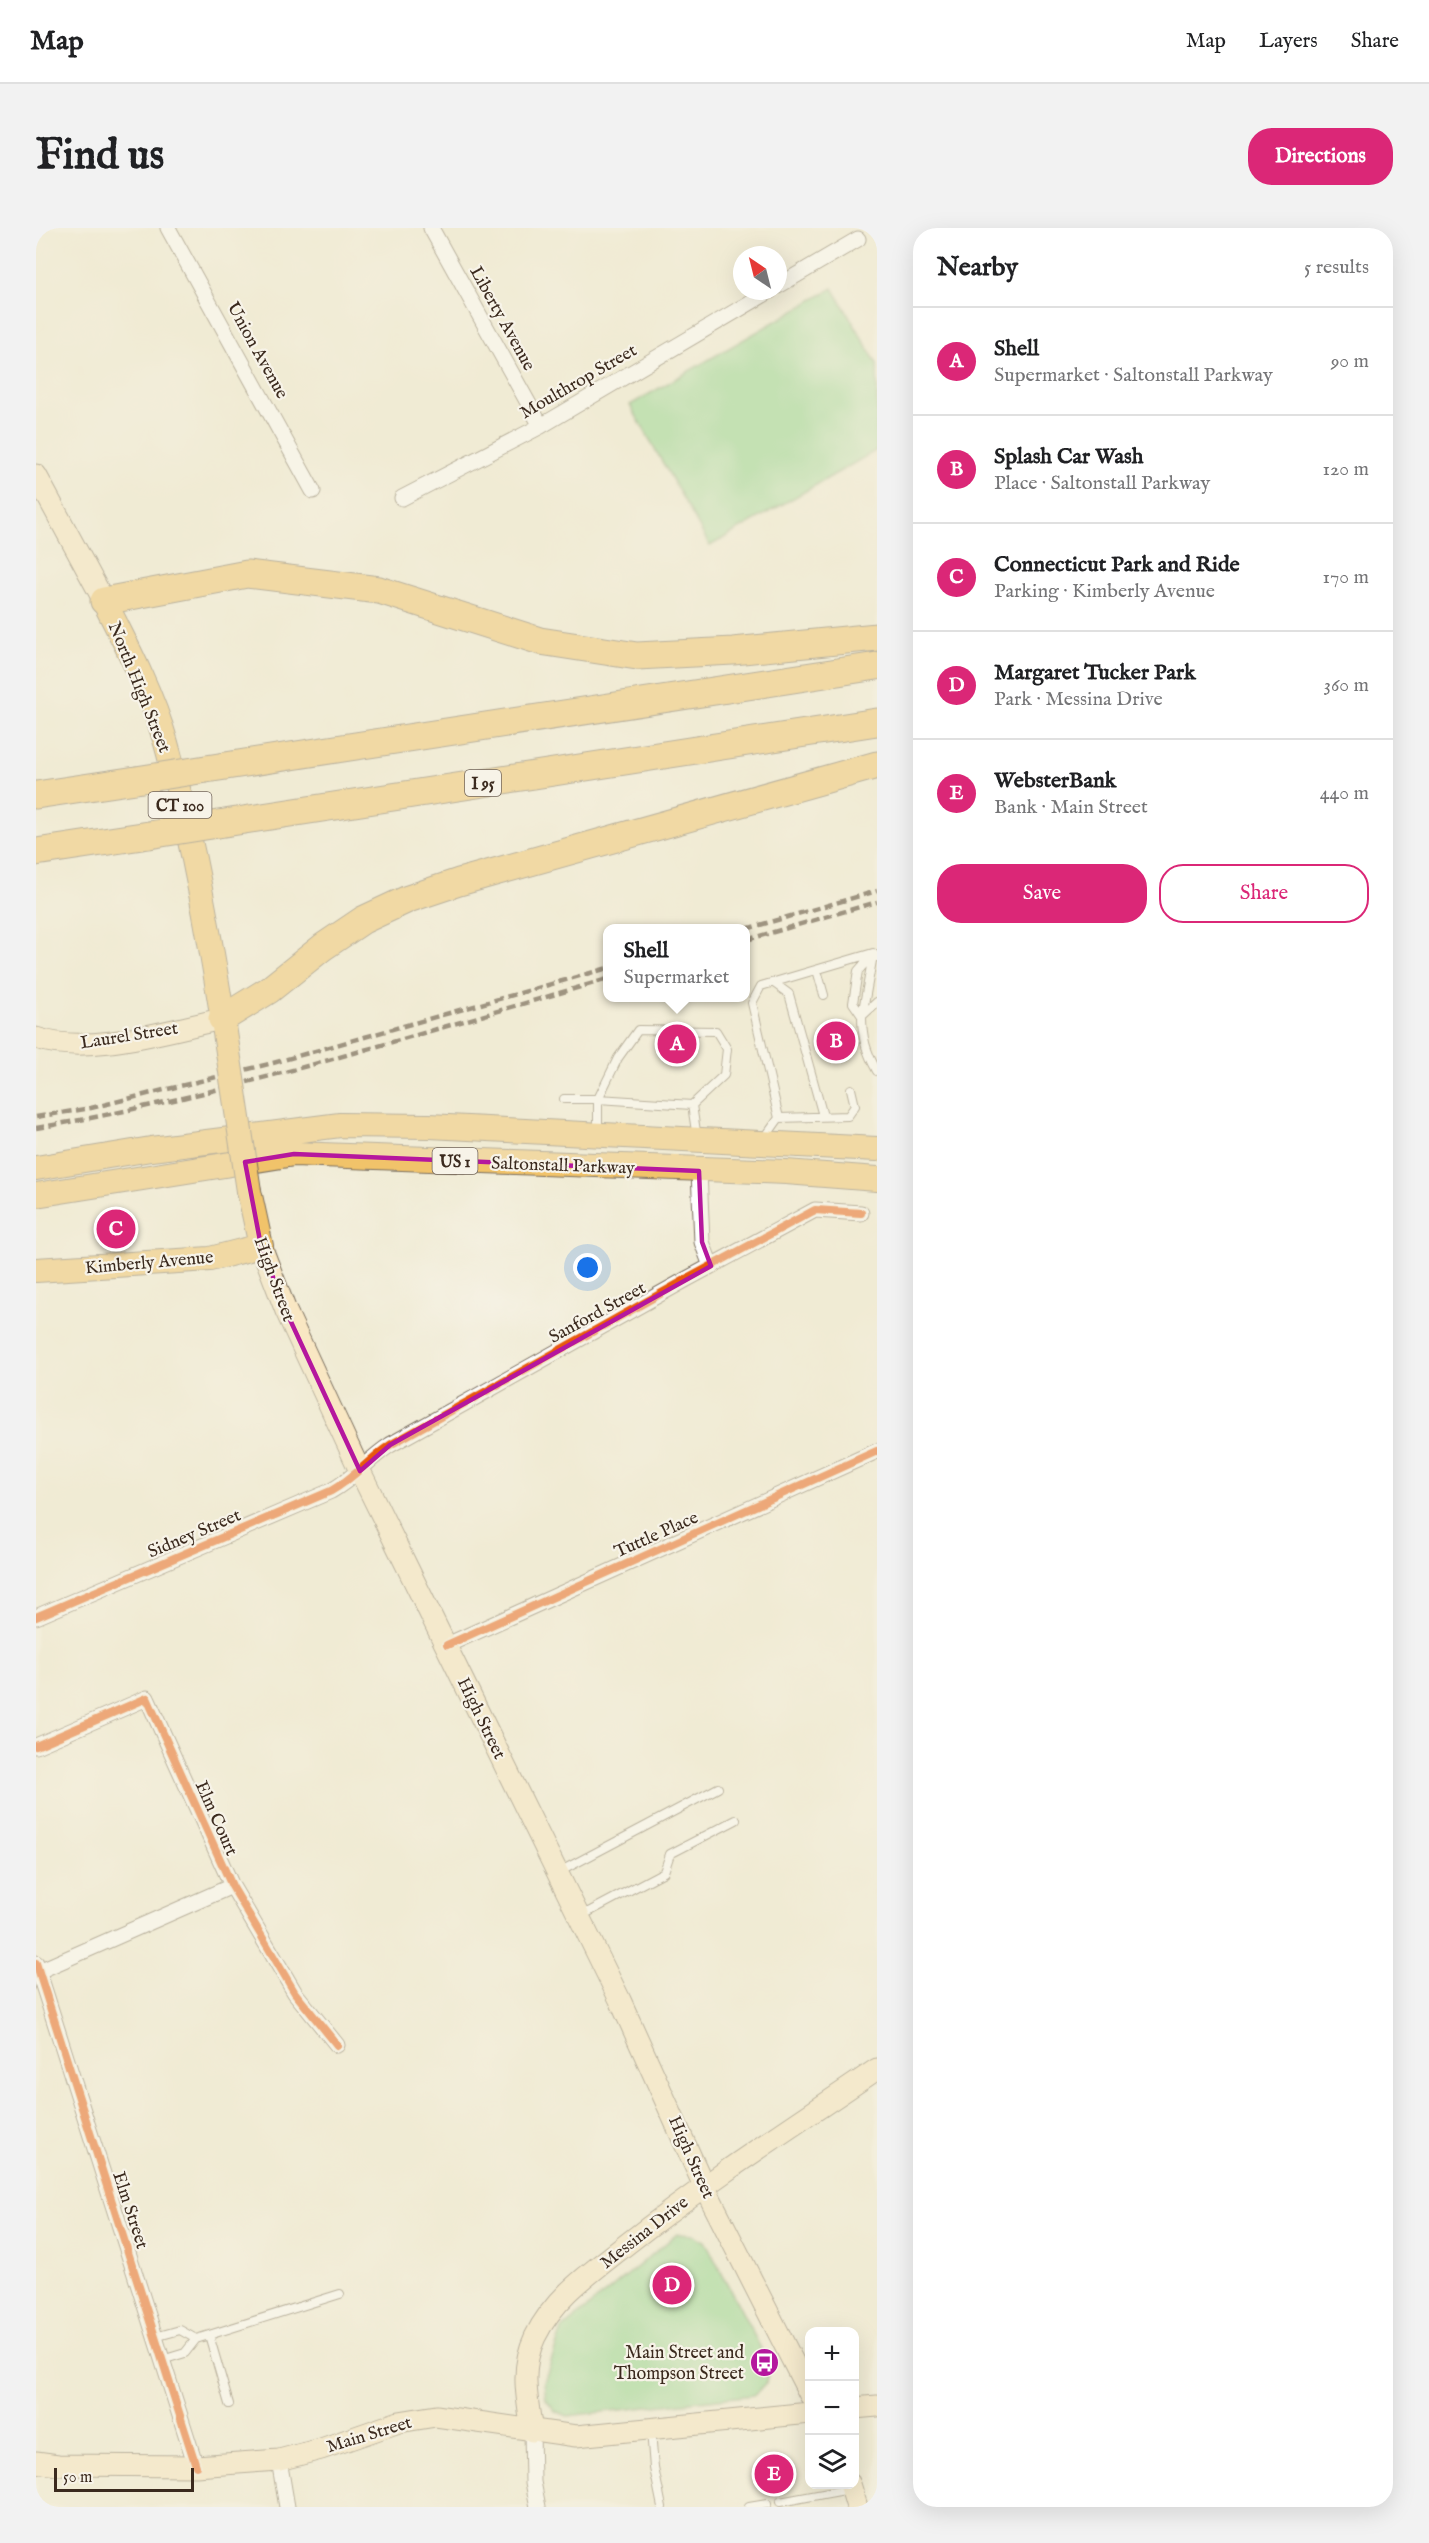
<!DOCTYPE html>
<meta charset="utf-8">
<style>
:root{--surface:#fff;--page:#f2f2f2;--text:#202124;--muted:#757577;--line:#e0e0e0;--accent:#db2777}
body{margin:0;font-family:"IM FELL English",serif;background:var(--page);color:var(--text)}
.controls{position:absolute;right:18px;bottom:18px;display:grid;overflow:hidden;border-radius:12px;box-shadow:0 6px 24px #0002}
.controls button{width:54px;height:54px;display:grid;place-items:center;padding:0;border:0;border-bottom:2px solid var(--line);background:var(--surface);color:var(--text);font:30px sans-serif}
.compass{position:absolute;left:697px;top:18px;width:54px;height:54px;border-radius:50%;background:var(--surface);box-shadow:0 6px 24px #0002;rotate:325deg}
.scale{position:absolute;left:18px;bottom:15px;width:140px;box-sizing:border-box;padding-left:6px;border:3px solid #3b2a1e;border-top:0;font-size:16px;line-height:21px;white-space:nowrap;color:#3b2a1e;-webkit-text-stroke:4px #f7f3e8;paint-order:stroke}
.you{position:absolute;left:552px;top:1040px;width:21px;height:21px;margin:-15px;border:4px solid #fff;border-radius:50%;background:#1a73e8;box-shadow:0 0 0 9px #1a73e833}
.badge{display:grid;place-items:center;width:39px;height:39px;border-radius:50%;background:var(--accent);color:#fff;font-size:20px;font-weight:700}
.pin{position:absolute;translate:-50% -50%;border:3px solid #fff;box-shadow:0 2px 6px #0006}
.popup{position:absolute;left:567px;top:696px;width:147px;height:78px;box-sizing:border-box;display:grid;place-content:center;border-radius:12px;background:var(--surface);filter:drop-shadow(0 2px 4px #0005);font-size:20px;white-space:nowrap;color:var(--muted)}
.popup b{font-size:22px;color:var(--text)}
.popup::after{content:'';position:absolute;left:50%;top:100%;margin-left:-12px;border:12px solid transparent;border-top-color:var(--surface)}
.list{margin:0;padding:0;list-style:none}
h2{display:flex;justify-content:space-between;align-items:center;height:78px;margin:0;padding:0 24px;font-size:26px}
h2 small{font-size:20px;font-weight:400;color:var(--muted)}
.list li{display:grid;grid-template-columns:39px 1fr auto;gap:18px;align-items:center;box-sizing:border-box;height:108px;padding:0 24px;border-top:2px solid var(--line)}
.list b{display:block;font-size:22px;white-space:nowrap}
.list p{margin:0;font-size:20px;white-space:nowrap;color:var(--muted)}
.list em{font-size:20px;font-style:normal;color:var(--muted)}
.actions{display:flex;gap:12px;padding:18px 24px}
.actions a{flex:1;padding:14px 0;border:2px solid var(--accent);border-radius:24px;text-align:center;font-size:21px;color:var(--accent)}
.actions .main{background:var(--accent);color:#fff}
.icon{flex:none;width:33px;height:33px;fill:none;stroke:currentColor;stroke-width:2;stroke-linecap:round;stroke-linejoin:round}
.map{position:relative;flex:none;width:841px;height:2279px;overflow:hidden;border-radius:24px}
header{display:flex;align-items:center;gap:36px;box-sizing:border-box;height:84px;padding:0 30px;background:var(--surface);border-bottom:2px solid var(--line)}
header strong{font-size:28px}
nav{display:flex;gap:33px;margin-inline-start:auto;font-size:21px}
.intro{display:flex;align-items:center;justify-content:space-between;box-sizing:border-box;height:144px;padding:0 36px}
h1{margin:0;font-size:42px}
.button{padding:15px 27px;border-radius:24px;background:var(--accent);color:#fff;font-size:21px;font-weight:700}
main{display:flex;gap:36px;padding:0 36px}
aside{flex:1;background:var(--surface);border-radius:24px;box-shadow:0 6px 24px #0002}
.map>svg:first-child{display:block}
.green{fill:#8fd48d;stroke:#657f56;stroke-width:1.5}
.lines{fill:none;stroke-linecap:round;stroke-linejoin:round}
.lane-casing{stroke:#7a6e5e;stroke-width:10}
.street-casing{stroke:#7a6e5e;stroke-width:17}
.secondary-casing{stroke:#7a6e5e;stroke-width:23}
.primary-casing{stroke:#7a6e5e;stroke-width:26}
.highway-casing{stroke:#7a6e5e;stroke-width:29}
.lane{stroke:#fff;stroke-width:8}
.street{stroke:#fff;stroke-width:15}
.secondary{stroke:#f9e7c3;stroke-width:21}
.primary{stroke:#f1c36a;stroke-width:24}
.highway{stroke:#f1c36a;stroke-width:27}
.rail{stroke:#3b2a1e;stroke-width:4.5;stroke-dasharray:9 4.5;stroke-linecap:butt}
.primary-bridge-casing{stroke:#7a6e5e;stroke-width:26;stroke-linecap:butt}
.highway-bridge-casing{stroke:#7a6e5e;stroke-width:29;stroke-linecap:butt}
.primary-bridge{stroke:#f1c36a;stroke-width:24}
.highway-bridge{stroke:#f1c36a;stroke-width:27}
.cycleway-casing{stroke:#f7f3e8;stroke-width:11}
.cycleway{stroke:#e8590c;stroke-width:8}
.marked{fill:none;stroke:#b5179e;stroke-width:4.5;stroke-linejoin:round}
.labels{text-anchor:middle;stroke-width:4.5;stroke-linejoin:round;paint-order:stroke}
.shield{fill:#f7f3e8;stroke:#73665b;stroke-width:1.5}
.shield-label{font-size:16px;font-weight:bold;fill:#3b2a1e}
.street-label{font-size:18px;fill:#3b2a1e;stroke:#f7f3e8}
.poi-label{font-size:18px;fill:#3b2a1e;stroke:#f7f3e8;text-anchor:end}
</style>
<header>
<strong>Map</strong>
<nav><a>Map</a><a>Layers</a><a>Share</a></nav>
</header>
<div class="intro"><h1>Find us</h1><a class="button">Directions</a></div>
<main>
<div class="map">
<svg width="841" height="2279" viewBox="0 0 841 2279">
<rect width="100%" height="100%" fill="#f7f3e8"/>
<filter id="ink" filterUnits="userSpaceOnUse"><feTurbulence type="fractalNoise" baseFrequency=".0167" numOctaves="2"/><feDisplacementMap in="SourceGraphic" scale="12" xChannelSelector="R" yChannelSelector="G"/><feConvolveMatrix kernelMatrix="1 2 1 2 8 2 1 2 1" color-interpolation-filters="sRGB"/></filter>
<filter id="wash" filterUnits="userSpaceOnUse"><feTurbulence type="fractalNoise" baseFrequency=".008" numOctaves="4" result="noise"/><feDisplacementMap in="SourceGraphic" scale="24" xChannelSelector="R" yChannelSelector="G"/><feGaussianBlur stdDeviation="1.35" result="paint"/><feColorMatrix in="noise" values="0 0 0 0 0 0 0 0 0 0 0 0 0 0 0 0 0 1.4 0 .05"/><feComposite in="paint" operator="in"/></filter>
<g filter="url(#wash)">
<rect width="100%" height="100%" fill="#f0ebd4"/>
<path class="green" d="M797 60 841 136V222L674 318 594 177Z
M641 2006 658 2007 669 2013 733 2136 730 2156 717 2167 531 2188 519 2183 510 2171 508 2154 526 2101Z"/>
</g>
<g filter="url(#ink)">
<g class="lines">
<defs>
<path id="lane" d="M781 742 788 767
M738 755 753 766 787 888
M841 774 826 788C826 809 830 824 841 843
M826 788 817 775 822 743 837 726
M826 788 837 727
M528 871H562L582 830 602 802 680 803 691 821 688 847 656 877
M743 890 812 888 819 878 815 861
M562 902V871L656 877 661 910
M728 911 743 890 716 775 725 758 837 725 841 729
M523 1644 682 1560
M545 1688 628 1644 634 1626 700 1592
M173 2107 304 2066
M119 2109 144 2102 160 2111
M126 2132 149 2125 160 2111 173 2107 193 2176
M615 2202 618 2240 626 2279
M744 2274 814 2261
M713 2279 731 2276"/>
<path id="street" d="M132 0 277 263
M395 0 505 198
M742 58 822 11
M366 270 505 198 734 63
M663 943 666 1014 675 1038
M0 1389 295 1263C320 1249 331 1232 354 1217L649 1052 779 982 825 985
M411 1417 841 1223
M0 1518 111 1470 196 1658 259 1765 301 1817
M0 1735 160 2238
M3 1743 196 1658
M496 2203 497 2254 502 2279
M243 2232 251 2279"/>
<path id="secondary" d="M0 247 68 373
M0 810C52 828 133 802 186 791
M225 1018 250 1083 324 1243 584 1772 668 1958 774 2167
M818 2180 841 2178
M496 2203C491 2170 484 2140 499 2109 519 2068 556 2044 591 2016 671 1953 757 1898 841 1841
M0 2234 22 2237 160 2238 243 2232 285 2221 363 2194 400 2188 540 2208 774 2185
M814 2256 821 2279"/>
<path id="primary" d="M68 373C91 418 116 466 130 515 158 616 176 720 192 824
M0 940 115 921 304 897 393 898 841 921
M0 967 258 926 750 944 841 951
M0 1042 174 1031 225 1018 213 963"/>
<path id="highway" d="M68 373 211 346 343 362 504 413 601 428 697 423 841 409
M170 541 841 438
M0 567 100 552
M182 596 841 494
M0 624 113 607
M186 791 233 762 287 719 327 692 372 671 423 654 841 537"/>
</defs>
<use href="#lane" class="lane-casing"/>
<use href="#street" class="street-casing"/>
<use href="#secondary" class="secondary-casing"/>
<use href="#primary" class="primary-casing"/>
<use href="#highway" class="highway-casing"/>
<use href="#lane" class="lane"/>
<use href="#street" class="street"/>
<use href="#secondary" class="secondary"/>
<use href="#primary" class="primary"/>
<use href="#highway" class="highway"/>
<path class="rail" d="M710 701 841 663
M710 712 841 674
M0 889 55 880 237 835 572 740
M0 900C194 867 383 805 572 751"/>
<defs>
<path id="primary-bridge" d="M192 824 213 963"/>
<path id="highway-bridge" d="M100 552 170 541
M113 607 182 596"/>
</defs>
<use href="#primary-bridge" class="primary-bridge-casing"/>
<use href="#highway-bridge" class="highway-bridge-casing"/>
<use href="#primary-bridge" class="primary-bridge"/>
<use href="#highway-bridge" class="highway-bridge"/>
<defs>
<path id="cycleway" d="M0 1389 295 1263C320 1249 331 1232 354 1217L649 1052 779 982 825 985
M411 1417 841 1223
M0 1518 111 1470 196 1658 259 1765 301 1817
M0 1735 160 2238"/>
</defs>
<use href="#cycleway" class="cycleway-casing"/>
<use href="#cycleway" class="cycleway"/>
</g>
</g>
<path d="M0 0H841V2279H0ZM258 926 663 943 666 1014 675 1038 354 1217 324 1243 250 1083 225 1018 209 934Z" fill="#f0ebd4" fill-opacity=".55" fill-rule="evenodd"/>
<path class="marked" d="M258 926 663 943 666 1014 675 1038 354 1217 324 1243 250 1083 225 1018 209 934Z"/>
<defs>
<symbol id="bus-disc" viewBox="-11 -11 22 22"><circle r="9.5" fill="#b5179e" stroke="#f7f3e8"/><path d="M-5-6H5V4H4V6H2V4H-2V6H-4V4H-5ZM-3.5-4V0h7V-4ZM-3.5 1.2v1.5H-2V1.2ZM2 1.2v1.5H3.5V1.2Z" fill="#fff"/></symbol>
</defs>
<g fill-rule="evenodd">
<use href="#bus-disc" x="712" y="2118" width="33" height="33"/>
</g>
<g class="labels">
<g class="shield">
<rect x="429" y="542" width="36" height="26" rx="4.5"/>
<rect x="112.5" y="564" width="63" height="26" rx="4.5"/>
<rect x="396.5" y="920" width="45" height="26" rx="4.5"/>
</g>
<g class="shield-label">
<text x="447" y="561">I 95</text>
<text x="144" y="583">CT 100</text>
<text x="419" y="939">US 1</text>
</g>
<g class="street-label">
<text transform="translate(467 90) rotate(61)" y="6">Liberty Avenue</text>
<text transform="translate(222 122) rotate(61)" y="6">Union Avenue</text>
<text transform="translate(542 153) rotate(-30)" y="6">Moulthrop Street</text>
<text transform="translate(104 459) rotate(68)" y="6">North High Street</text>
<text transform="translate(93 807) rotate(-9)" y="6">Laurel Street</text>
<text transform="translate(527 937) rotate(2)" y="6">Saltonstall Parkway</text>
<text transform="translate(113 1034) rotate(-5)" y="6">Kimberly Avenue</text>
<text transform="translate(239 1051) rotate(70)" y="6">High Street</text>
<text transform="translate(561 1084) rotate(-29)" y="6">Sanford Street</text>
<text transform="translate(158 1305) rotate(-23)" y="6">Sidney Street</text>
<text transform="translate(620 1306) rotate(-24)" y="6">Tuttle Place</text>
<text transform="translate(446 1490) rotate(64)" y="6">High Street</text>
<text transform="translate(181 1590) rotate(66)" y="6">Elm Court</text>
<text transform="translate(656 1929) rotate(66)" y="6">High Street</text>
<text transform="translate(95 1982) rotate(72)" y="6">Elm Street</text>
<text transform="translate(608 2004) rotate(-38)" y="6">Messina Drive</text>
<text transform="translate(333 2206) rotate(-17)" y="6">Main Street</text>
</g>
<g class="poi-label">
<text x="708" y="2130">Main Street and<tspan x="708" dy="21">Thompson Street</tspan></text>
</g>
</g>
</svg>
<div class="controls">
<button>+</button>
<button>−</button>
<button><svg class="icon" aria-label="layers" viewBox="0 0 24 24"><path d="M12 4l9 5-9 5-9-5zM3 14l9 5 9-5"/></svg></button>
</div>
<svg class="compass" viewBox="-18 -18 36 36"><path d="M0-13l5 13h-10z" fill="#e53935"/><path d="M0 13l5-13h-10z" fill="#757577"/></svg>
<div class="scale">50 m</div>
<div class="you"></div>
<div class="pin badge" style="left:641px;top:816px">A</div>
<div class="popup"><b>Shell</b>Supermarket</div>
<div class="pin badge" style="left:800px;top:813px">B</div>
<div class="pin badge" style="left:80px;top:1001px">C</div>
<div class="pin badge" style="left:636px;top:2057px">D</div>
<div class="pin badge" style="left:738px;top:2246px">E</div>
</div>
<aside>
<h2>Nearby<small>5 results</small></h2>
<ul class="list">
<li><span class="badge">A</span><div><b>Shell</b><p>Supermarket · Saltonstall Parkway</p></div><em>90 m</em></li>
<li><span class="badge">B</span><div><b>Splash Car Wash</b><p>Place · Saltonstall Parkway</p></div><em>120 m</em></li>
<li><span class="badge">C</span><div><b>Connecticut Park and Ride</b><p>Parking · Kimberly Avenue</p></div><em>170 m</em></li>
<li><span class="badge">D</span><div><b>Margaret Tucker Park</b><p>Park · Messina Drive</p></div><em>360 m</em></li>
<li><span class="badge">E</span><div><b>WebsterBank</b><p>Bank · Main Street</p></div><em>440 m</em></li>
</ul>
<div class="actions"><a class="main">Save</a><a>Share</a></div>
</aside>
</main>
